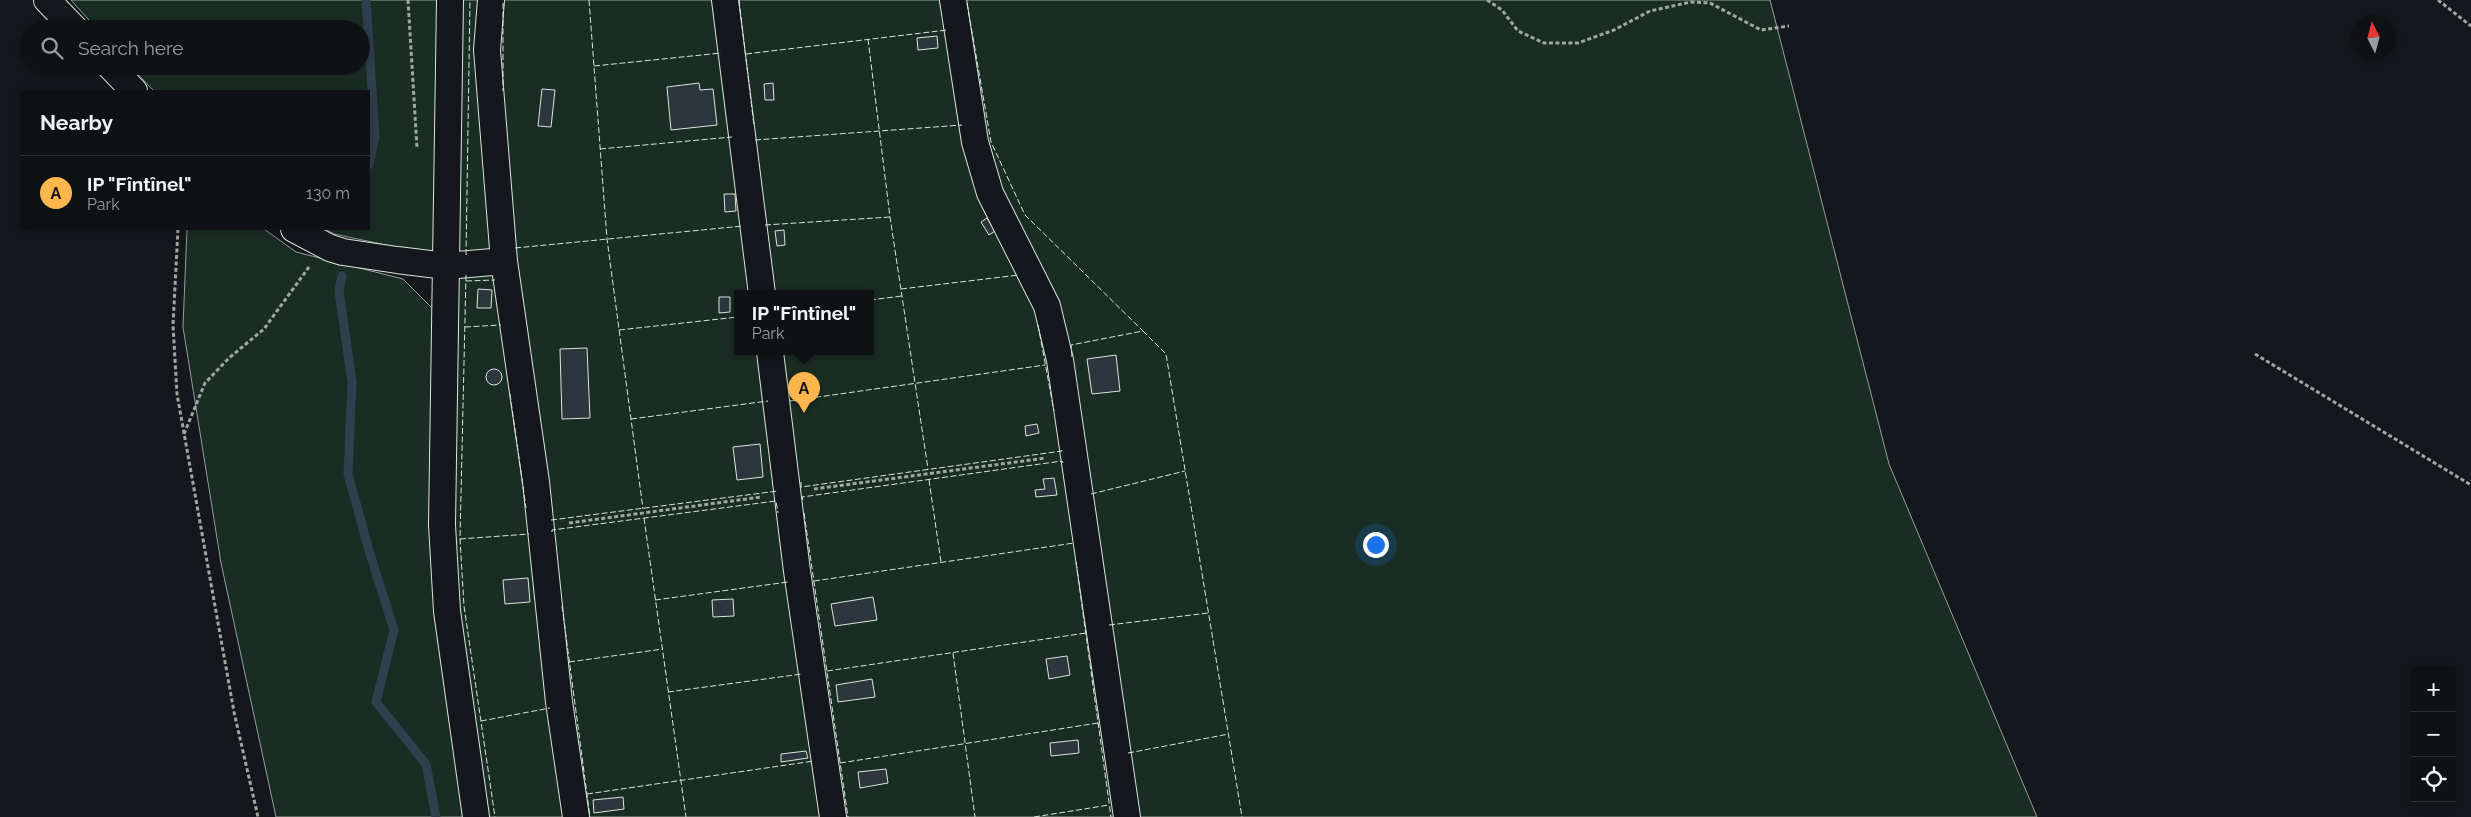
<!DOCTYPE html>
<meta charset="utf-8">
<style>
:root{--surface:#0f1215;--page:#181b1e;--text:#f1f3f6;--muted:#9b9ea0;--line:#2f3234;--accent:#ffb74d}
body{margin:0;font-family:Raleway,sans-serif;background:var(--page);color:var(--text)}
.controls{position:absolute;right:15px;bottom:15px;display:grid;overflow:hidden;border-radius:0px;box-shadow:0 2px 12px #0003}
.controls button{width:45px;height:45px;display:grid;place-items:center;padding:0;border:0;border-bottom:1px solid var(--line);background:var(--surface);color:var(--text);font:25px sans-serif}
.compass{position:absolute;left:2351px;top:15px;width:45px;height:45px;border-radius:50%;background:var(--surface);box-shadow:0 2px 12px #0003;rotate:354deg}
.you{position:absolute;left:1375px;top:544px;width:18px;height:18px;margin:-12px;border:4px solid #fff;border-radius:50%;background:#1a73e8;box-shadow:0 0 0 8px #1a73e833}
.badge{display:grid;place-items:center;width:32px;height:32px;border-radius:50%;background:var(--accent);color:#111;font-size:16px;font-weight:700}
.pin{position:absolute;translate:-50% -41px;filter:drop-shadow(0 1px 2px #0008)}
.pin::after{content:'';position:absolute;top:26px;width:18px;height:15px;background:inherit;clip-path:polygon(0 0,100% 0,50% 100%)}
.popup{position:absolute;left:734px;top:290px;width:140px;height:65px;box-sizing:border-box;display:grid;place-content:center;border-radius:0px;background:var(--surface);filter:drop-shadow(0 1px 4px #0005);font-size:16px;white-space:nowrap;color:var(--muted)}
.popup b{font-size:19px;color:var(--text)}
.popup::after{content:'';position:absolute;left:50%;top:100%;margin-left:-10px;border:10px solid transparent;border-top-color:var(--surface)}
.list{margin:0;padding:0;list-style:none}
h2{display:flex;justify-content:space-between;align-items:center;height:65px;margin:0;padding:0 20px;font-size:21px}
h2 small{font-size:16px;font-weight:400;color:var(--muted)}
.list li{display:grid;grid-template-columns:32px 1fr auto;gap:15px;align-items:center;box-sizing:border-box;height:75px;padding:0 20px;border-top:1px solid var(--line)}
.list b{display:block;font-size:19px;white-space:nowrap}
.list p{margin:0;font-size:16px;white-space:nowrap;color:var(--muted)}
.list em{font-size:16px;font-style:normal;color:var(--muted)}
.icon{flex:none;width:28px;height:28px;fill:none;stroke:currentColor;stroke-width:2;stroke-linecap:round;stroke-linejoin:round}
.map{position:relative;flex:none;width:2471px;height:817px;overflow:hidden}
.search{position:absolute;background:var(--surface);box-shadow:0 2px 12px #0003;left:20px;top:20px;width:350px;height:55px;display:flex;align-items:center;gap:12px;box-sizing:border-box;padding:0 18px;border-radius:28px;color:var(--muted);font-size:19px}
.panel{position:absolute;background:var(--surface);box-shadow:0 2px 12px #0003;left:20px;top:90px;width:350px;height:140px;border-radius:0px}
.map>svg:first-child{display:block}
.green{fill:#1a2d24;stroke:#939e99;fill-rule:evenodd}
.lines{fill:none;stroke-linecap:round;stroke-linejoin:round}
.stream{stroke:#2f3f4d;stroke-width:9}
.building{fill:#2c363c;stroke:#d8e6dc}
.street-casing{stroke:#d8e6dc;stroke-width:28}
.path{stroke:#9da8a2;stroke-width:3;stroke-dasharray:4 2.5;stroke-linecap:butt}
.street{stroke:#14181c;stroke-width:26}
.fence{stroke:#d8e6dc;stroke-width:1;stroke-dasharray:6 2.5;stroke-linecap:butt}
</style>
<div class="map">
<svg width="2471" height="817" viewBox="0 0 2471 817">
<rect width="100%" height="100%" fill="#14181c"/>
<path class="green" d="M71 0H1770L1889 464 2037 817H276L221 563 183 327 187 229H264L296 252 403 279 433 309V255L334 234 325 229H369V91H154L130 66H361V29H97ZM738 294H870V352H738Z"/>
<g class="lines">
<path class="stream" d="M366 0 375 136 369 165
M342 276 339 291 352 382 348 474 370 554 394 630 376 702 426 764 436 817"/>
</g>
<path class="building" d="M937 36 938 48 918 50 917 38Z
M699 83 700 90 713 89 717 125 671 130 667 87Z
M773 83 774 100H765L764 84Z
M542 89 555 90 551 127 538 126Z
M724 194H735L736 211 725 212Z
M987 218 995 231 989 235 981 222Z
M784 230 785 245 777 246 775 231Z
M478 289 492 290 491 308H477Z
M719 297H730V312L719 313Z
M587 348 590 418 562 419 560 349Z
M1116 355 1120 391 1092 394 1087 359Z
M486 377a8 8 0 1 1 16 0a8 8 0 1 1-16 0Z
M1037 424 1039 433 1026 436 1025 426Z
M760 444 763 477 737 480 733 447Z
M1054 478 1057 495 1036 497 1035 490 1045 489 1043 479Z
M528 578 530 602 505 604 503 580Z
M873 597 877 620 835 626 831 604Z
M733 599 734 616 713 617 712 600Z
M1067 656 1070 675 1049 679 1046 659Z
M872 679 875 697 838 702 836 685Z
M1078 740 1079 753 1051 756 1050 743Z
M806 751 808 758 781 762V754Z
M886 769 888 783 860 788 858 772Z
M623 797 624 809 594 813 593 800Z"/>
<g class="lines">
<defs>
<path id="street" d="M47 0 75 29
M450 0 442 525 447 611 476 817
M491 0 487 50 504 261 536 482 559 702 576 817
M725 0 762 294
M953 0 975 142 990 193 1047 306 1060 360 1127 817
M110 66 134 91
M294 229 330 248 343 252 397 260 446 266 504 261
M770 352 797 571 833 817"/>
</defs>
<use href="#street" class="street-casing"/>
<path class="path" d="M408 0 417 148
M1487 0 1502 10 1518 31 1544 43H1578L1614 30 1650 11 1691 2 1710 3 1761 30 1789 26
M2438 0 2471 26
M178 229 173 325 177 394 234 712 258 817
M2255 354 2471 485
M184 434 205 383 229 358 264 329 309 267
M814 489 1046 458
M569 523 761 497"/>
<use href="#street" class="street"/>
<path class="fence" d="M589 0 607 239 643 509
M739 0 754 126
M503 3V91
M967 3 991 142 1025 215 1143 331
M868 39 890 217 928 469
M746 54 947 30
M594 66 721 53
M755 140 962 125
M600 149 732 137
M765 225 890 217
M515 248 743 226
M466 255 470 0
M466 275 460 539 464 606 495 817
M466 281 495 280
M901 289 1019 275
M870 300 902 296
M1038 325 1054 411
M465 327 501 325
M619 330 738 317
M1072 357 1071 345 1143 331 1166 354 1242 817
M510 394 526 508
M790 401 1045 365
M631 419 768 401
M929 480 941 562
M801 482V487L1062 451 1061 448
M1091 494 1185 471
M803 500 802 497 1062 461 1063 463
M804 513 848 817
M644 518 686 817
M551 520 778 491
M552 532V530L776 501 778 513
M460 539 529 534
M1076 562 1111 817
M814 581 1074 543
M655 600 788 582
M562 606 590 817
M1109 625 1208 613
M953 653 975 817
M569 662 663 649
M827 671 1086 633
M668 692 802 674
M481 721 550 708
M1128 753 1229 734
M840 763 1098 723
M587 794 814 761
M1034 817 1109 805"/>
</g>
</svg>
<div class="controls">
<button>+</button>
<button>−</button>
<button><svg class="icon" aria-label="locate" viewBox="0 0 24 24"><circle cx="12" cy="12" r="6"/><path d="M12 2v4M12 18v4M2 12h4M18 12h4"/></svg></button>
</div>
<svg class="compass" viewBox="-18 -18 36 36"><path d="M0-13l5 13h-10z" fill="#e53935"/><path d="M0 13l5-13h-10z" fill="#9b9ea0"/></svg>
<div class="you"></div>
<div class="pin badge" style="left:804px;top:413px">A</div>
<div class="popup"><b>IP &quot;Fîntînel&quot;</b>Park</div>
<div class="search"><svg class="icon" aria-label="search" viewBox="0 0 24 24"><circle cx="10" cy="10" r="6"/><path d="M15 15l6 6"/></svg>Search here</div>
<section class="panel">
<h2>Nearby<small></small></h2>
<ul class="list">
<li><span class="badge">A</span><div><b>IP &quot;Fîntînel&quot;</b><p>Park</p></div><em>130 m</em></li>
</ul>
</section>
</div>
